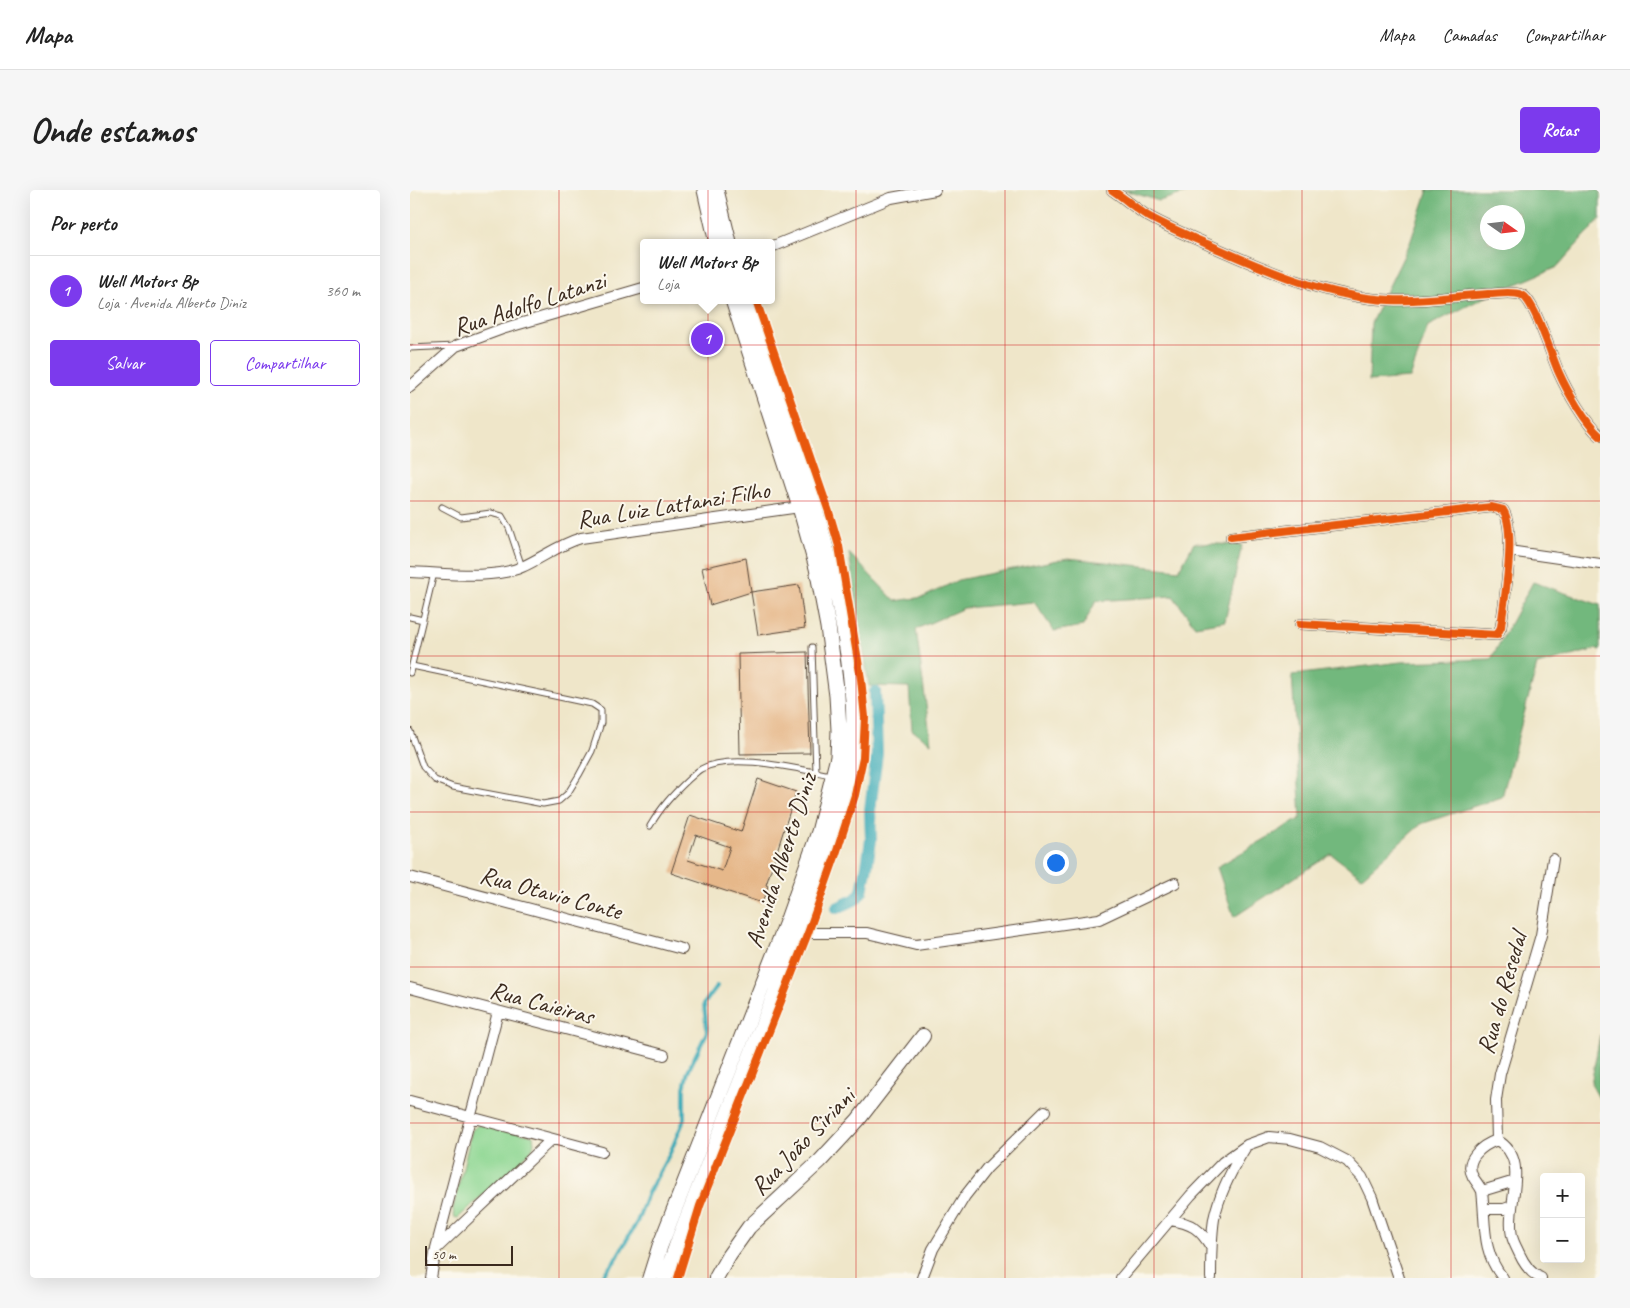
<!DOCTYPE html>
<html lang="pt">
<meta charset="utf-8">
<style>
:root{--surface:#fff;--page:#f6f6f6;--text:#222;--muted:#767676;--line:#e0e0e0;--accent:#7c3aed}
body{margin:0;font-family:Caveat,sans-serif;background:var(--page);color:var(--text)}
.controls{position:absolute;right:15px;bottom:15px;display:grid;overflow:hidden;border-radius:5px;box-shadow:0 5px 20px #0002}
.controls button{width:45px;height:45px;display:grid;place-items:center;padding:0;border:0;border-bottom:1px solid var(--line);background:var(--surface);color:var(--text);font:25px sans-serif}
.compass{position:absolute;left:1070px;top:15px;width:45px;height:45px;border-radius:50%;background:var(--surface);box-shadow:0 5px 20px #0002;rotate:104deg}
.scale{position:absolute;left:15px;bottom:12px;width:88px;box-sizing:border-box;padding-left:5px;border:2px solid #3b2a1e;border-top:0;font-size:14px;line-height:18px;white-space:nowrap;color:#3b2a1e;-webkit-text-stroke:4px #fbf7ec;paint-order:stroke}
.you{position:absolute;left:645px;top:672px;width:18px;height:18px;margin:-12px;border:4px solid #fff;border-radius:50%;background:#1a73e8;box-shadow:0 0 0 8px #1a73e833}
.badge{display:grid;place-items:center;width:32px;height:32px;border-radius:50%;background:var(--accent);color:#fff;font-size:16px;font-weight:700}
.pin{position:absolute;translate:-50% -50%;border:2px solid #fff;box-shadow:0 1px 5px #0006}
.popup{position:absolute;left:230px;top:49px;width:135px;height:65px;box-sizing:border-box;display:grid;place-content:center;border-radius:5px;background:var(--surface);filter:drop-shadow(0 1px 4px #0005);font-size:16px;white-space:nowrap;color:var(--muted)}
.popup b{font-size:19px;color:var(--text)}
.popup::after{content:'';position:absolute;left:50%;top:100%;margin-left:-10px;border:10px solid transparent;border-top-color:var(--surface)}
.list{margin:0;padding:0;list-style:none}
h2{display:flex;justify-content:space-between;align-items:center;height:65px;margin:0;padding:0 20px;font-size:21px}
h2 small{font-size:16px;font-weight:400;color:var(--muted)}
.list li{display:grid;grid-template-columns:32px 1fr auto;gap:15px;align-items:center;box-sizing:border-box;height:70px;padding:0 20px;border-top:1px solid var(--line)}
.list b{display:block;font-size:19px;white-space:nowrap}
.list p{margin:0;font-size:16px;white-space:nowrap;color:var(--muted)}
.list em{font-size:16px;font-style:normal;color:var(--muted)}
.actions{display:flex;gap:10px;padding:15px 20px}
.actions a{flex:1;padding:11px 0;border:1px solid var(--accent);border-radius:5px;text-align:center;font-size:18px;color:var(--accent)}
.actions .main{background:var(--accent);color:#fff}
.map{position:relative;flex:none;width:1190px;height:1088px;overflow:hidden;border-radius:5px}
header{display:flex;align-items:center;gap:30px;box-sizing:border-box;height:70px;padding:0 25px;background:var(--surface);border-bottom:1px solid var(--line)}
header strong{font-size:24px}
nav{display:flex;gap:28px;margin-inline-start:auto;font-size:18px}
.intro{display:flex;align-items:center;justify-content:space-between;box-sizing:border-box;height:120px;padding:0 30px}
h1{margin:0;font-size:35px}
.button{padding:12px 22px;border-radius:5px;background:var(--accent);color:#fff;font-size:18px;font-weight:700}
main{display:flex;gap:30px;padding:0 30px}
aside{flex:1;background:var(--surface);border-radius:5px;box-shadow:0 5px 20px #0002}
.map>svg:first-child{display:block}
.green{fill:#8ed793;stroke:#648058}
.forest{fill:#72b87d;stroke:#56714e;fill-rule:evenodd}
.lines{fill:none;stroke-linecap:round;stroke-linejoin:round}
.stream{stroke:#3aaab7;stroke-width:4}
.canal{stroke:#3aaab7;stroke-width:12}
.building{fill:#e6b88a;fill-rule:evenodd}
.lane-casing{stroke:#564638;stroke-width:7}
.street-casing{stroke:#564638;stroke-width:12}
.secondary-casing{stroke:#564638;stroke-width:16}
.primary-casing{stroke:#564638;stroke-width:17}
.lane{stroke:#fff;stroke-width:5}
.street{stroke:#fff;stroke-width:10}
.secondary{stroke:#fff;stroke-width:14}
.primary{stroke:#fff;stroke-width:15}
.cycleway-casing{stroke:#fbf7ec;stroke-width:11}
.cycleway{stroke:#e8590c;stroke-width:8}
.grid{fill:none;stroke:#d62828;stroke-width:1;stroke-opacity:0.55}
.labels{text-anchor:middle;stroke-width:4;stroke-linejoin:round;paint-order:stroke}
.street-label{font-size:25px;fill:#3b2a1e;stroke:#fbf7ec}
</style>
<header>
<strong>Mapa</strong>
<nav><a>Mapa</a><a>Camadas</a><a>Compartilhar</a></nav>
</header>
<div class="intro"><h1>Onde estamos</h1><a class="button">Rotas</a></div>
<main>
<aside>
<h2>Por perto<small></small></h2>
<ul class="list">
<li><span class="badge">1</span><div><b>Well Motors Bp</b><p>Loja · Avenida Alberto Diniz</p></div><em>360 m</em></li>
</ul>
<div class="actions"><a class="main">Salvar</a><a>Compartilhar</a></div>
</aside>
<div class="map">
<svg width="1190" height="1088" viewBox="0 0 1190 1088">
<rect width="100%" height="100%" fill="#fbf7ec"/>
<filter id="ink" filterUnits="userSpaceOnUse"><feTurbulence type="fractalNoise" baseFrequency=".02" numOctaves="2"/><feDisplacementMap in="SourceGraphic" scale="10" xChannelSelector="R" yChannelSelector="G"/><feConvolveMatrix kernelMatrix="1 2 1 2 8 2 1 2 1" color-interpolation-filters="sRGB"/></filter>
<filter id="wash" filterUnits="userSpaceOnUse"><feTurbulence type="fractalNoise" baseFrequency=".0096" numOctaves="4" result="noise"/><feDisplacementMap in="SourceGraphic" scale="20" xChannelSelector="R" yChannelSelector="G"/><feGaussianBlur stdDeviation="1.12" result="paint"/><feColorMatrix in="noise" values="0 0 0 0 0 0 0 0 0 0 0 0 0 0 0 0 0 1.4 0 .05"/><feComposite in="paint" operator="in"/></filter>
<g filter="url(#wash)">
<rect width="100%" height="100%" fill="#efe6c9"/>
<path class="green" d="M73 934 123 946 124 953 122 960 48 1028 44 1027 43 1019 62 940 67 936Z"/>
<path class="forest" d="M714 0H785L749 11Z
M1018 0H1190V29L1147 77 1069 110 1018 136 1000 188 959 191 961 133 1000 53ZM1078 22H1108V52H1078Z
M784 353 832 355 815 431 785 436 763 406 686 411 673 436 644 441 624 412 554 418 506 439 521 553 502 540 499 497 459 496 439 363 485 411 514 407 548 390 658 368 769 380Z
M1123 392 1190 415V460L1187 459 1127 475 1092 607 1011 634 952 687 921 664 824 727 807 677 891 628 882 485 991 472 1081 469Z
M1190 845V910L1181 894Z"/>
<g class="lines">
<path class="stream" d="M191 1088 204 1072 227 1032 238 1003 260 963 274 930V898L278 881 297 842 294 814 307 796"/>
<path class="canal" d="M427 718 446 709 452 701 457 676 461 650 460 620 467 564 465 502"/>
</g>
<g id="blocks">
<path class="building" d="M336 368 341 402 300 415 292 378Z
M389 395 395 438 348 445 341 402Z
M397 462 400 563 330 564 328 464Z
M348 589 386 602 356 695 358 696 352 713 261 683 280 625 331 642ZM286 645 320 657 312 681 278 670Z"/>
</g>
</g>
<g filter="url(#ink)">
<use href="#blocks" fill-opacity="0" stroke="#564638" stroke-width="1"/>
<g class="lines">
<defs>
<path id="lane" d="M0 158 45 156
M32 317 51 327 81 323 92 326 99 338 112 377
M0 427 13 430
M402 457 406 583
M0 483 24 383
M0 541 13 577 25 590 43 597 133 614 149 611 158 603 169 585 182 561 191 533V520L182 514 2 476
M240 636C252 616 262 605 279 589 283 586 287 581 291 579 322 562 387 579 421 585"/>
<path id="street" d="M702 0C714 8 724 17 736 25 755 36 777 45 797 54 853 79 919 108 980 110 1013 112 1046 106 1078 104 1089 104 1102 101 1112 105 1125 111 1142 168 1149 183 1157 201 1176 234 1190 246
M361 57 481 8 525 0
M0 197 46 156 92 139 233 98
M821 347 1081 317 1093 320C1107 341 1094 410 1091 437L1087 445 890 434
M1099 361 1190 374
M0 382C33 383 82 390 112 377 132 368 150 354 171 348L390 317
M0 687 272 759
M389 743H457L506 755 689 729 765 693
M0 798 254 865
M0 911 192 962
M1087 950 1086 910 1090 884 1131 745 1143 669
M1087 950C1073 955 1053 969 1063 987 1066 992 1069 995 1072 1001 1076 1033 1071 1061 1093 1088
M1087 950C1122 970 1095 1014 1102 1046 1103 1052 1107 1058 1109 1063 1114 1074 1121 1084 1131 1088
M1072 1001 1105 991
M1074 1019H1094L1102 1016
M760 1030C782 1033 790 1039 801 1057
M27 1058 142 949
M21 1088 26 1058 88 822
M512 1088 523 1059 555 1006 577 978 635 921
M711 1088 781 1005 813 972 837 955 859 947 880 949 910 957 937 971 952 987 962 1008 989 1088
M801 1088C801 1068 801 1049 804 1029 809 1005 822 979 835 958"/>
<path id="secondary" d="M306 1088 319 1065 339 1037 410 971 448 930 513 846"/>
<path id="primary" d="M295 0 307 53
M306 0 319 53
M240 1088 250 1056 377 732 409 642 428 567 429 540 427 506 418 437 407 378 390 317 323 110
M255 1088 269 1049C301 967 333 886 365 804 380 764 395 724 409 684 428 627 448 571 443 510 437 435 419 360 395 288 376 229 352 171 335 110"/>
</defs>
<use href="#lane" class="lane-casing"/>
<use href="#street" class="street-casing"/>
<use href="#secondary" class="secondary-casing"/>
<use href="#primary" class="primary-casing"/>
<use href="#lane" class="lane"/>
<use href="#street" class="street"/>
<use href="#secondary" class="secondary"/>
<use href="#primary" class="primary"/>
<defs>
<path id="cycleway" d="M702 0C714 8 724 17 736 25 755 36 777 45 797 54 853 79 919 108 980 110 1013 112 1046 106 1078 104 1089 104 1102 101 1112 105 1125 111 1142 168 1149 183 1157 201 1176 234 1190 246
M821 347 1081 317 1093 320C1107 341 1094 410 1091 437L1087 445 890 434
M268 1088 290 1016 398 743 425 667 445 605 453 568 455 527 451 489 429 356 419 322 346 110"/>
</defs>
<use href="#cycleway" class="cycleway-casing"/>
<use href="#cycleway" class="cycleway"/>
</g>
</g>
<path class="grid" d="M149 0V1088M298 0V1088M446 0V1088M595 0V1088M744 0V1088M892 0V1088M1041 0V1088M0 155H1190M0 311H1190M0 466H1190M0 622H1190M0 777H1190M0 933H1190"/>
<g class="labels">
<g class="street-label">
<text transform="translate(119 113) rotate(-18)" y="9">Rua Adolfo Latanzi</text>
<text transform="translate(263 314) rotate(-9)" y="9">Rua Luiz Lattanzi Filho</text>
<text transform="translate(370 670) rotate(-72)" y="9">Avenida Alberto Diniz</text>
<text transform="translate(141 702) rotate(15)" y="9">Rua Otavio Conte</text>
<text transform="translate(1091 803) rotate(-74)" y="9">Rua do Resedal</text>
<text transform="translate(132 812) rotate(15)" y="9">Rua Caieiras</text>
<text transform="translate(392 951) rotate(-46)" y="9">Rua João Siriani</text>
</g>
</g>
</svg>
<div class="controls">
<button>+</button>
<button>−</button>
</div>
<svg class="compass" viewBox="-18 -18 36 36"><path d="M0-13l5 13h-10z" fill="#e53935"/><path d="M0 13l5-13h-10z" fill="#767676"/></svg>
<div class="scale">50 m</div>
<div class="you"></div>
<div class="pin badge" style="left:297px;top:149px">1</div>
<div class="popup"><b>Well Motors Bp</b>Loja</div>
</div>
</main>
